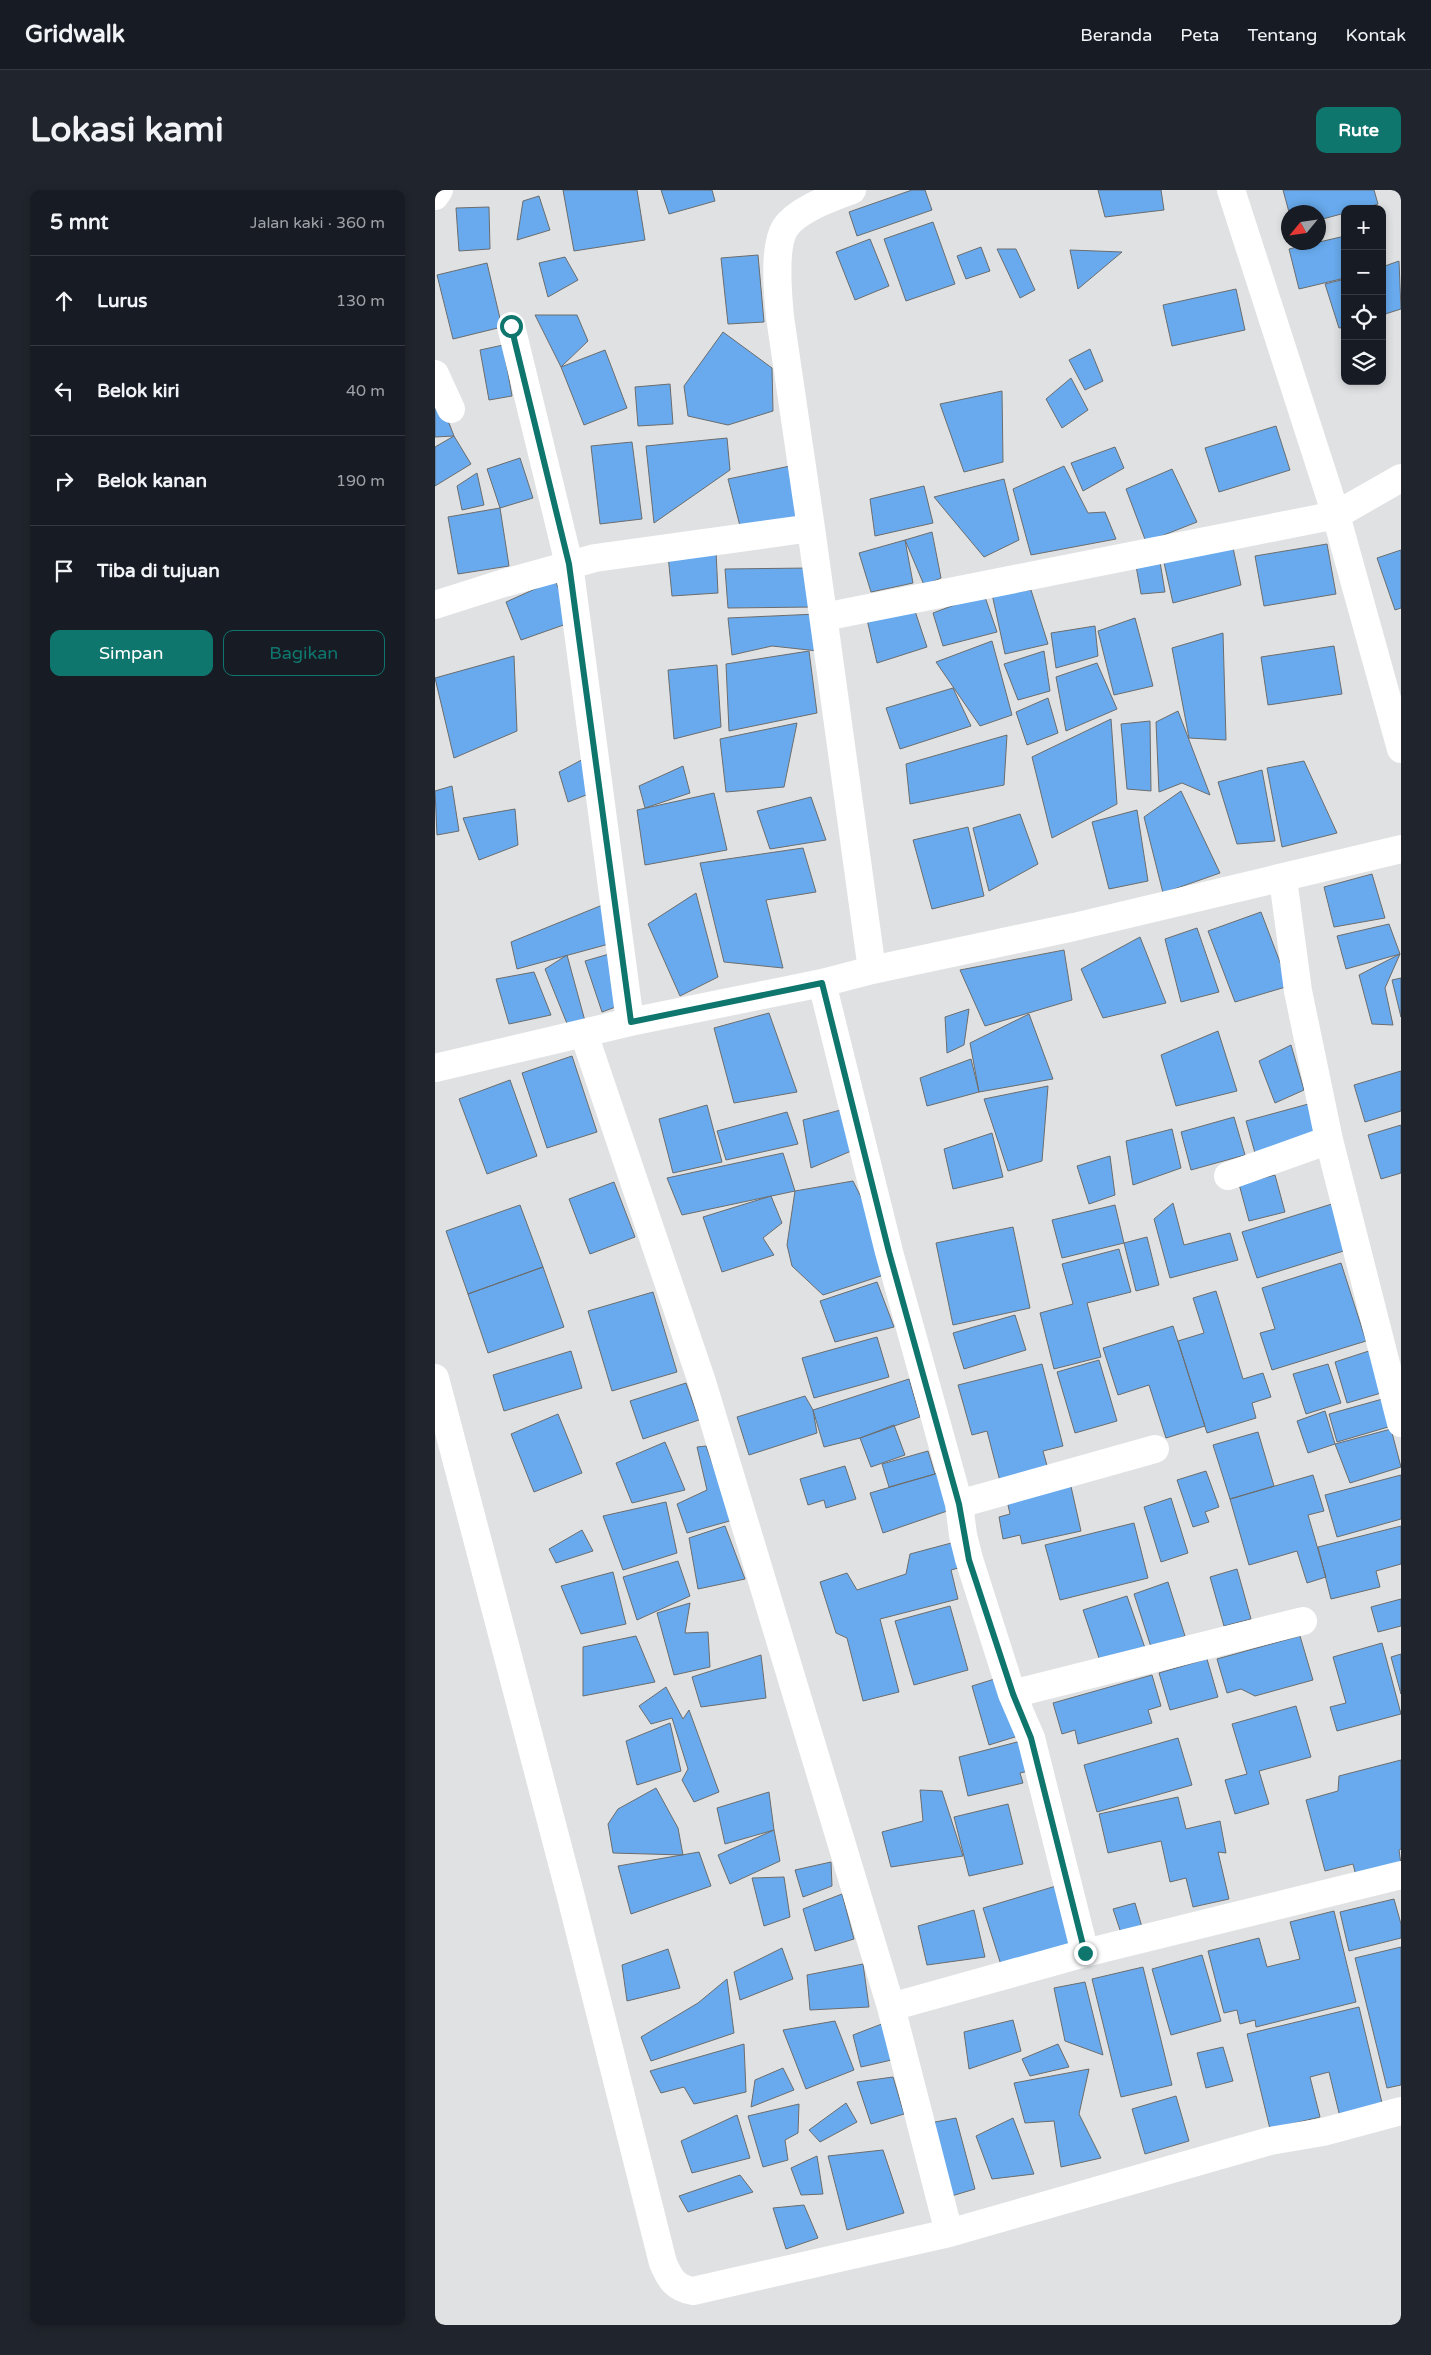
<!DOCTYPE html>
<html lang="id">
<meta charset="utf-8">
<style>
:root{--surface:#171b24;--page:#20242c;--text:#f1f3f6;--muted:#9ea1a6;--line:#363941;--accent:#0f766e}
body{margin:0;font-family:"Varela Round",sans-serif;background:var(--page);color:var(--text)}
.controls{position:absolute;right:15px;top:15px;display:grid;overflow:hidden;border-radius:10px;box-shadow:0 2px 8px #0003}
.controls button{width:45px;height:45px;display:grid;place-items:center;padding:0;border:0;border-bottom:1px solid var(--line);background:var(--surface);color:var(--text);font:25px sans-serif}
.compass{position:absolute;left:846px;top:15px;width:45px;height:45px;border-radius:50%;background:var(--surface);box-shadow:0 2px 8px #0003;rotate:241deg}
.stop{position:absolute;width:15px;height:15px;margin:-11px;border:4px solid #0f766e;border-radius:50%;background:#fff}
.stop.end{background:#0f766e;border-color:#fff;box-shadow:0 1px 5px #0008}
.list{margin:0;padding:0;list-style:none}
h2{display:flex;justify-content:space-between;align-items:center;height:65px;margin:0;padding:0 20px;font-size:21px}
h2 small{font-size:16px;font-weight:400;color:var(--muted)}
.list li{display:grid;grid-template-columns:32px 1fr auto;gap:15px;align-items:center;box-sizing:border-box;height:90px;padding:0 20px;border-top:1px solid var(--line)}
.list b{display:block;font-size:19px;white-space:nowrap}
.list em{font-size:16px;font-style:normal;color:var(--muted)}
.actions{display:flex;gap:10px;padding:15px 20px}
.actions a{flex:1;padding:11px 0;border:1px solid var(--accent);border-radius:10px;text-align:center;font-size:18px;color:var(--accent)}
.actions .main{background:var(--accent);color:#fff}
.icon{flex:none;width:28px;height:28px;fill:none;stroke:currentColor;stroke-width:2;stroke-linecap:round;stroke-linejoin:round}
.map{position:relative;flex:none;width:966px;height:2135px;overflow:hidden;border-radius:10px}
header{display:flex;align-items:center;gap:30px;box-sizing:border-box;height:70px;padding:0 25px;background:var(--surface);border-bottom:1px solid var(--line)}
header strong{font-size:24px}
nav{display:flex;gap:28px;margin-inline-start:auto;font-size:18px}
.intro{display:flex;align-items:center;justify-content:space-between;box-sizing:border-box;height:120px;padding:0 30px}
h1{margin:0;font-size:35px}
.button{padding:12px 22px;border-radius:10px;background:var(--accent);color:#fff;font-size:18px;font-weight:700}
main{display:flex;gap:30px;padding:0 30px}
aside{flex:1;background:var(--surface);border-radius:10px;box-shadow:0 2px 8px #0003}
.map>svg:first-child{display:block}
.building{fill:#68aaed;stroke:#6b6d6e}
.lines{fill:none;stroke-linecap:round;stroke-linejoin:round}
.minor{stroke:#fff;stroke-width:28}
.route{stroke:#0f766e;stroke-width:6}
</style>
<header>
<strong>Gridwalk</strong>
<nav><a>Beranda</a><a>Peta</a><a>Tentang</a><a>Kontak</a></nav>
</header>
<div class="intro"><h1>Lokasi kami</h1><a class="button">Rute</a></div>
<main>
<aside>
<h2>5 mnt<small>Jalan kaki · 360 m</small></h2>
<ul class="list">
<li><svg class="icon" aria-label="ahead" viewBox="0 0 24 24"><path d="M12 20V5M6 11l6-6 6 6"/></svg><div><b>Lurus</b></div><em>130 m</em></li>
<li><svg class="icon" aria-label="left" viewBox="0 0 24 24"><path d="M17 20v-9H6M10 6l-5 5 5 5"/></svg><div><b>Belok kiri</b></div><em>40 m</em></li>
<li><svg class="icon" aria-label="right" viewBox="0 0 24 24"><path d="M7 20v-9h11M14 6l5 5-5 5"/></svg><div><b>Belok kanan</b></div><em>190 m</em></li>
<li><svg class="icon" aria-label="arrive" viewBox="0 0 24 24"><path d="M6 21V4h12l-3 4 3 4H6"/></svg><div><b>Tiba di tujuan</b></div></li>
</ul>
<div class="actions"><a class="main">Simpan</a><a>Bagikan</a></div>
</aside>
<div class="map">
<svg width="966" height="2135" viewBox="0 0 966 2135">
<rect width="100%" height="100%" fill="#dfe1e3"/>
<path class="building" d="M128 0H202L210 50 139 61Z
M226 0H277L280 11 234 24Z
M477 0H490L497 20 422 46 414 22Z
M663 0H726L729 20 670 27Z
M848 0H939L943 14 927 19H910V23L884 30V22H854Z
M104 6 115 40 82 50 88 11Z
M54 17 55 59 24 61 21 18Z
M498 32 520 94 471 111 449 49Z
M910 46V88L864 99 854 59Z
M435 49 454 96 420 110 401 62Z
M546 57 555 81 531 89 522 66Z
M562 59H581L600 100 585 108Z
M635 60 687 62 643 99Z
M323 65 329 132 293 134 286 68Z
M130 67 143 90 113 107 104 73Z
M964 71 966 119 947 125V77Z
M52 73 67 137 18 149 2 85Z
M910 89V137L904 138 890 94Z
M801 99 810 140 737 156 728 115Z
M100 125H142L153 151 126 177Z
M288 142 337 178 338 221 293 235 253 226 249 196Z
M68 155 77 206 54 210 45 160Z
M655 159 668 191 650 200 634 170Z
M170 160 192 218 149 235 126 177Z
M636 188 653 220 627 238 611 209Z
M235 194 238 234 203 236 200 197Z
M0 197 19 246 0 247Z
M567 201 568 272 529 282 505 214Z
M841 236 855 280 784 302 770 258Z
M19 246 36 274 0 296V257Z
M292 248 295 280 219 333 211 256Z
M197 252 207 329 165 334 156 256Z
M680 257 689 278 648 301 636 273Z
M85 268 98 308 65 318 52 279Z
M355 276 361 327 305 336 293 289Z
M629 276 653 323 670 322 681 349 596 365 578 299Z
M737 279 762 332 711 352 691 299Z
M42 283 49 315 27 320 22 296Z
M569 289 584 350 549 367 499 307Z
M489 296 498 333 440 346 435 309Z
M65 318 74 376 23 384 13 327Z
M497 342 506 388 489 395 470 350Z
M470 350 478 393 436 402 424 363Z
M797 353 806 395 738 413 728 368Z
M892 354 901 404 829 416 820 366Z
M966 360V418L960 420 942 368Z
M281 361 283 403 237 406 233 365Z
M724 366 730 402 706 404 700 370Z
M375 378 380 417 293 418 290 379Z
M120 390 137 432 86 450 71 412Z
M596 400 613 454 570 464 557 404Z
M549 404 562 442 508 456 498 423Z
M479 418 492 457 442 473 431 425Z
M382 424 383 461 337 456 297 465 293 428Z
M700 428 718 496 679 505 663 441Z
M660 436 663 466 621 478 616 443Z
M788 443 791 550 754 548 737 458Z
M557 451 577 525 545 536 501 472Z
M899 456 907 504 833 515 826 467Z
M374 461 382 523 294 541 291 474Z
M609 461 615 501 583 510 569 474Z
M79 466 82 541 19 568 0 488Z
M662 473 682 519 631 541 621 487Z
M282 475 286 537 239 549 233 480Z
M518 498 536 536 465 559 451 518Z
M613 508 623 543 592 555 581 522Z
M743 521 775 605 747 593 724 602 721 532Z
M676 529 682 614 617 648 597 567Z
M715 531 716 601 692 599 686 534Z
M362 533 349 597 291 602 285 549Z
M572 545 569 595 475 614 471 574Z
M154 566 159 602 133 612 124 582Z
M869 571 902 643 847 657 832 578Z
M248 576 255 603 210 618 204 596Z
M827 580 840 651 802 654 783 592Z
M17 596 24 641 2 645 0 601Z
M746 601 785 683 728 703 709 627Z
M279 603 292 660 210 675 202 620Z
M376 607 391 650 335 659 322 621Z
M80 619 83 655 44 670 28 628Z
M702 620 713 691 674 699 657 632Z
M585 624 603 674 554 701 538 638Z
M533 637 549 706 497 719 478 650Z
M368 658 381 702 331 710 348 778 289 772 265 673Z
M937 684 950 728 899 737 889 697Z
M261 703 283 787 245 806 213 734Z
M170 714 174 754 82 779 76 752Z
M826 722 854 796 800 812 773 741Z
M954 734 965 764 911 779 902 746Z
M762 738 784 802 746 812 730 749Z
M705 747 731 813 668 828 646 779Z
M629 760 637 810 550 836 525 780Z
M181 762 186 815 167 822 150 771Z
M965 764 950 798 958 835 937 834 924 785Z
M132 765 150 831 133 836 110 779Z
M99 782 116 825 74 834 61 789Z
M966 788V827L957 790Z
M534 819 529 855 512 863 510 827Z
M334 823 362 902 299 913 279 838Z
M594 824 618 889 544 902 535 853Z
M783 841 802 901 741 916 726 865Z
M856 855 869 900 840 913 824 871Z
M137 866 162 942 112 958 87 883Z
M536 869 544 902 492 916 485 888Z
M966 881V921L930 932 919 895Z
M75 890 102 966 52 984 24 909Z
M613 896 607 971 573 981 549 909Z
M877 913 886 945 820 963 811 931Z
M272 915 287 972 238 983 224 929Z
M413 918 421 959 376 978 368 930Z
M352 922 363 954 291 970 282 941Z
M799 927 810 965 756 980 746 942Z
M966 935V983L946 989 933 945Z
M737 939 746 978 698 995 691 951Z
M557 943 568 987 518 999 509 959Z
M348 963 360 1001 247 1025 232 988Z
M675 966 680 1005 654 1014 642 976Z
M840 985 850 1022 814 1031 804 994Z
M418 991 441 1037 455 1083 388 1105 357 1076 352 1055 360 1001Z
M179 992 200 1047 155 1064 134 1009Z
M336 1006 347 1033 328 1048 339 1065 287 1082 268 1027Z
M738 1013 749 1055 795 1043 803 1070 735 1088 719 1029Z
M900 1013 915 1059 822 1088 807 1042Z
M85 1015 108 1077 33 1104 11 1041Z
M680 1015 689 1053 627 1068 617 1030Z
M578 1037 595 1118 518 1135 501 1053Z
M712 1047 724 1095 701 1101 689 1053Z
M684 1059 696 1102 652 1113 666 1167 619 1179 605 1123 638 1114 627 1074Z
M906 1073 931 1151 837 1180 825 1143 840 1139 827 1098Z
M108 1077 129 1137 53 1163 33 1104Z
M442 1092 459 1137 400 1152 385 1111Z
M781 1101 808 1189 828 1183 836 1207 817 1213 821 1228 772 1243 743 1151 769 1143 758 1108Z
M218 1102 242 1182 177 1201 153 1121Z
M580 1125 591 1160 529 1179 518 1143Z
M738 1136 770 1236 731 1248 714 1195 683 1205 668 1158Z
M442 1147 454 1187 379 1208 367 1168Z
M940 1159 953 1201 912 1213 900 1172Z
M136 1161 147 1198 69 1221 58 1185Z
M664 1170 682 1231 640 1243 622 1182Z
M607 1174 628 1256 608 1261 614 1283 566 1295 552 1241 537 1245 523 1195Z
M893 1174 906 1213 871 1224 858 1184Z
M474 1189 485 1227 425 1248 389 1257 378 1220Z
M251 1193 264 1230 208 1249 195 1211Z
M370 1206 378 1220 382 1243 314 1265 302 1227Z
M951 1208 960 1235 902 1252 894 1224Z
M890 1221 900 1254 873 1263 862 1231Z
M123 1224 147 1283 99 1302 76 1244Z
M459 1235 470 1265 436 1277 425 1248Z
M956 1239 966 1277 915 1293 900 1254Z
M823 1242 839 1296 795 1309 778 1255Z
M230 1252 250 1300 197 1313 181 1273Z
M271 1256 298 1330 252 1343 242 1314 272 1300 262 1257Z
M493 1261 500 1284 454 1297 447 1274Z
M410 1276 421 1309 391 1318 389 1310 373 1315 365 1289Z
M505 1280 518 1319 448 1343 435 1303 500 1284Z
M771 1281 784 1317 770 1322 774 1332 758 1337 742 1290Z
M878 1285 889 1321 873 1325 891 1387 872 1393 862 1361 814 1375 795 1309Z
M966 1285V1329L902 1347 890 1305Z
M635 1292 646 1341 587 1354 585 1345 568 1349 564 1327 575 1324 571 1306Z
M736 1308 753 1363 726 1372 709 1317Z
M231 1312 242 1363 188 1380 168 1326Z
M699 1333 713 1388 625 1410 610 1355Z
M290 1336 310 1389 263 1399 254 1348Z
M966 1336V1374L941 1381 945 1397 896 1409 883 1357Z
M147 1340 158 1361 121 1373 114 1359Z
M520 1352 527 1377 516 1380 523 1409 445 1429 464 1502 428 1511 412 1448 401 1443 385 1392 412 1383 422 1400 471 1384 475 1364Z
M243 1371 255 1406 202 1430 188 1387Z
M802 1379 816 1429 789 1436 775 1387Z
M178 1382 191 1434 146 1444 126 1396Z
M733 1392 750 1446 716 1457 699 1404Z
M692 1406 710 1458 666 1474 648 1420Z
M966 1409V1436L943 1442 936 1417Z
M255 1413 250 1443 273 1442 275 1477 239 1485 222 1423Z
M515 1416 533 1480 479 1495 460 1431Z
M201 1446 220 1492 148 1506V1457Z
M865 1446 878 1490 820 1506 806 1499 792 1503 782 1469Z
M947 1453 966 1524 902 1541 895 1517 911 1513 898 1467Z
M966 1464V1504L956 1467Z
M326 1465 331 1508 266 1517 257 1487Z
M772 1469 783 1507 735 1520 724 1483Z
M717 1485 726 1516 713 1520 717 1533 643 1554 640 1540 627 1544 618 1513Z
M566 1487 583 1546 554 1555 537 1496Z
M231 1497 248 1529 254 1520 284 1602 259 1612 247 1590 253 1579 237 1528 216 1534 204 1516Z
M861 1516 876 1567 824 1581 834 1614 800 1624 790 1590 812 1584 797 1534Z
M235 1533 246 1581 202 1595 191 1551Z
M743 1548 757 1595 662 1622 649 1575Z
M590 1550 598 1580 585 1583 588 1593 533 1606 524 1567Z
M966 1570V1659L964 1660 966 1674 921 1686 918 1674 890 1681 871 1610 903 1601 904 1586Z
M221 1598 243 1638 248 1665 178 1663 173 1634 183 1619Z
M485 1600 507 1601 528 1666 456 1677 447 1642 488 1631Z
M334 1602 339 1640 290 1654 282 1618Z
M743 1607 751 1639 785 1631 791 1663 783 1662 794 1709 758 1717 751 1688 735 1692 726 1651 673 1663 664 1624Z
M573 1614 588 1674 534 1686 519 1627Z
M339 1640 345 1671 295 1694 283 1665Z
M264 1662 276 1696 196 1724 183 1676Z
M396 1672 397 1696 368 1707 360 1680Z
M349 1687 355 1727 329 1736 317 1688Z
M621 1696 638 1750 634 1758 567 1778 548 1718Z
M407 1704 419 1749 380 1761 368 1719Z
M959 1709 966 1734V1748L914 1761 905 1722Z
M700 1713 707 1737 686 1743 678 1719Z
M539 1720 550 1767 492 1775 483 1736Z
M899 1721 921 1812 821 1837 820 1830 805 1834 802 1820 789 1823 773 1761 824 1748 832 1777 865 1769 855 1732Z
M966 1757V1895L952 1898 920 1768Z
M347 1758 358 1789 305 1810 299 1782Z
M233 1759 245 1798 192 1811 187 1775Z
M767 1765 786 1831 736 1845 717 1779Z
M428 1774 434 1817 375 1820 372 1785Z
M708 1777 737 1895 686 1907 657 1789Z
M292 1789 299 1843 216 1871 206 1847 263 1813Z
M650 1792 668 1865 630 1851 619 1798Z
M924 1817 948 1917 905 1927 894 1882 875 1887 885 1927 835 1939 812 1844Z
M578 1830 586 1861 534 1879 529 1842Z
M400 1831 419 1880 371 1899 348 1840Z
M452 1832 461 1869 426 1877 418 1845Z
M309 1854 311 1902 259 1914 249 1897 226 1903 215 1881Z
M623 1854 634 1877 595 1886 587 1869Z
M788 1857 798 1891 771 1898 762 1863Z
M348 1878 359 1900 316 1917 320 1890Z
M654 1879 644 1924 666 1968 626 1977 619 1931 590 1933 579 1893Z
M458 1887 469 1924 436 1934 422 1892Z
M741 1906 754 1951 710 1964 697 1919Z
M411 1913 422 1932 385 1952 374 1940Z
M364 1914 363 1943 350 1950 353 1970 328 1977 313 1926Z
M302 1925 315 1968 257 1983 246 1951Z
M521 1928 540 1999 513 2007 495 1933Z
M578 1928 599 1984 557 1989 541 1946Z
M448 1960 469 2023 412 2040 393 1966Z
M382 1966 388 2004 366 2005 356 1978Z
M305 1985 318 2002 253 2022 244 2006Z
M369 2015 383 2048 351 2059 338 2018Z"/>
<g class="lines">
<path class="minor" d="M417 0C397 8 362 19 350 38 338 57 343 105 345 127L376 338 437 780
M796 0 901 325 966 559
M0 6 4 0
M76 136 134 374 195 832
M0 184 16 219
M0 415 69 393 160 368 376 338
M389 427 901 325 966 288
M848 689 863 801 894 950 966 1233
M387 793 454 1062 524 1314 528 1345 534 1369 577 1504 596 1548 650 1763
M149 844 267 1192 456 1817 514 2043
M0 878 195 832 387 793 437 780 639 737 966 659
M793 986 894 950
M0 1188 136 1707 228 2073C235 2089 240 2098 258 2101L514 2043 835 1951 888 1942 966 1921
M524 1314 720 1259
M577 1504 868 1431
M456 1817 650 1763 966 1685"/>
</g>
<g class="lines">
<path class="route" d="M76 136 134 374 196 832 387 793 454 1062 524 1314 534 1370 578 1504 596 1548 650 1763"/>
</g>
</svg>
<div class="controls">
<button>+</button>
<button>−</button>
<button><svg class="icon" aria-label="locate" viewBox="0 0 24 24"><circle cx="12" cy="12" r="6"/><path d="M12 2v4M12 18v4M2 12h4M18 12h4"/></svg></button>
<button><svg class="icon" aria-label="layers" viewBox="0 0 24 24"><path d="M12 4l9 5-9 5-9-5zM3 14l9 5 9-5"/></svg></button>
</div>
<svg class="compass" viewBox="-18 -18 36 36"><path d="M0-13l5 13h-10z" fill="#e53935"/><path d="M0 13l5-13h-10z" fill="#9ea1a6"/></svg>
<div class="stop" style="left:76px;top:136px"></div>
<div class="stop end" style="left:650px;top:1763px"></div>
</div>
</main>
